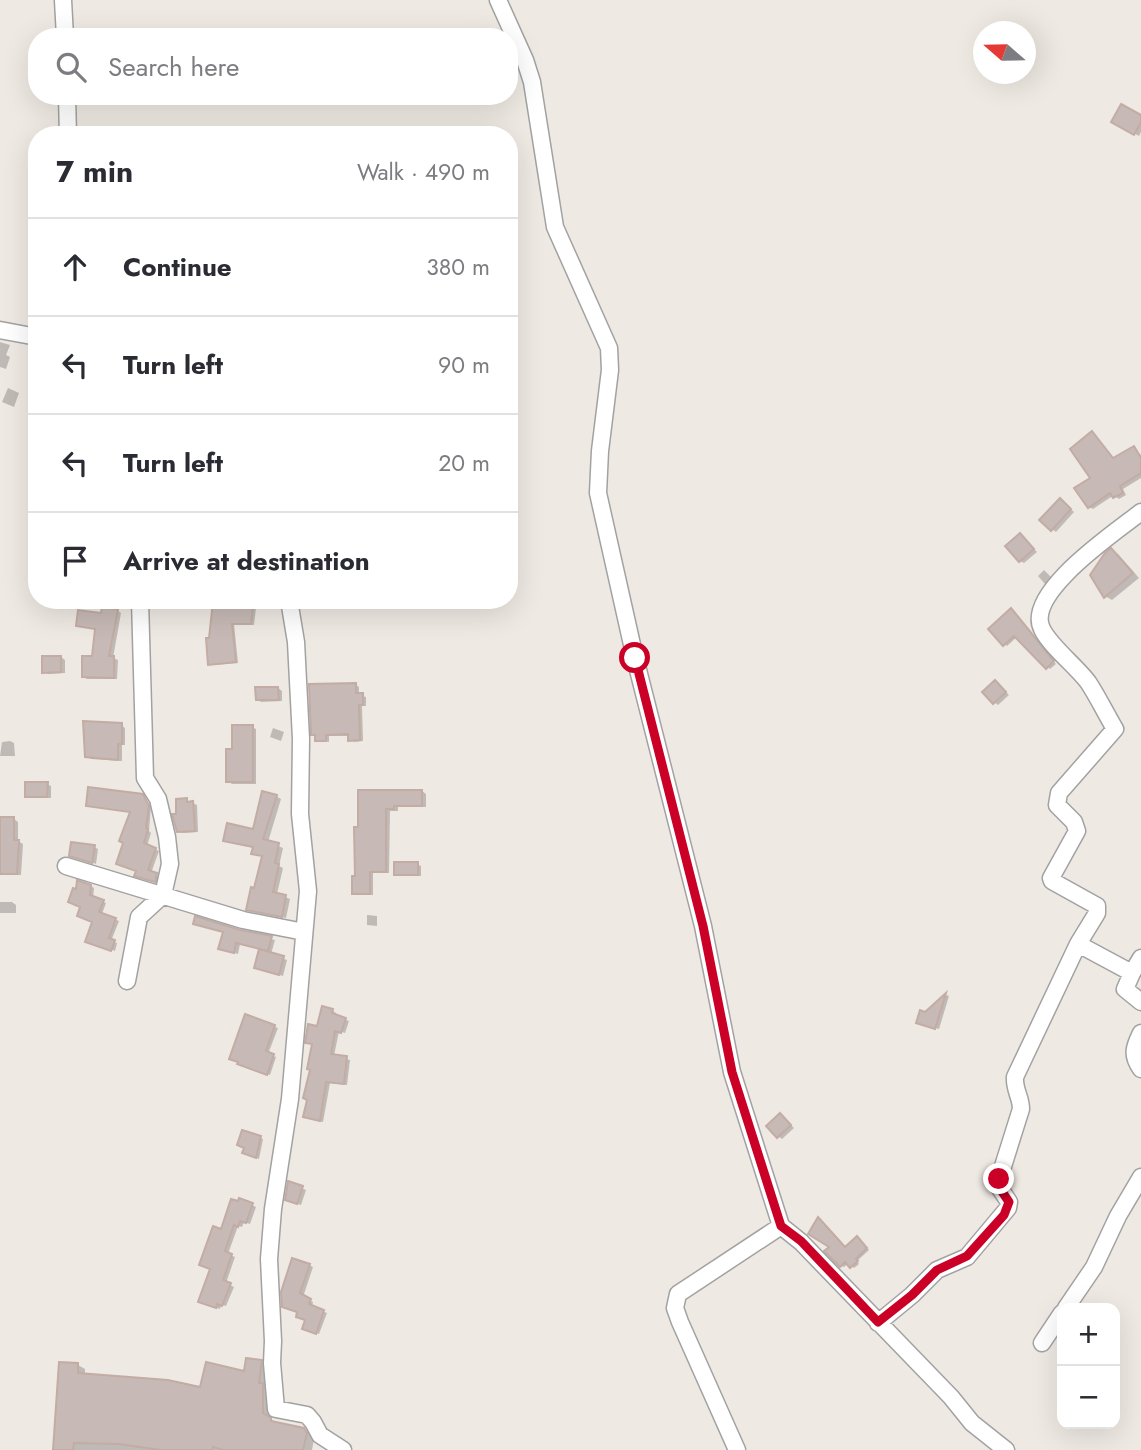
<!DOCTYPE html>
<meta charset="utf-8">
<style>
:root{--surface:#fff;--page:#f7f7f7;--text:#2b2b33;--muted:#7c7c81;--line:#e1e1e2}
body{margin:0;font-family:Jost,sans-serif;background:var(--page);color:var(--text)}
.controls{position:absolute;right:21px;bottom:21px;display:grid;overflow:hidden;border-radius:14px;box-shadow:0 7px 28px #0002}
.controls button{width:63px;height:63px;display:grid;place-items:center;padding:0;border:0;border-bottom:2px solid var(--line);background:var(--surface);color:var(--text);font:35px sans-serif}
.compass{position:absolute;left:973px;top:21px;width:63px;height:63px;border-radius:50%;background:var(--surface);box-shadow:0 7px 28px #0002;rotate:290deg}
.stop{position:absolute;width:21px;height:21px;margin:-16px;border:5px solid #cb0026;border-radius:50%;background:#fff}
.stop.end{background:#cb0026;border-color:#fff;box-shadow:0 2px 7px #0008}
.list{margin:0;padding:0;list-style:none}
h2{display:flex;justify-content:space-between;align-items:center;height:91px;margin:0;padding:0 28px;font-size:30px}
h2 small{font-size:23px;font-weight:400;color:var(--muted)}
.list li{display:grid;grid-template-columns:46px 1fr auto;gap:21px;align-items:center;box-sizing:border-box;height:98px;padding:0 28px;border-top:2px solid var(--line)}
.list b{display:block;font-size:26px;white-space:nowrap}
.list em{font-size:23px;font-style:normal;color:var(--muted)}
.icon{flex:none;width:38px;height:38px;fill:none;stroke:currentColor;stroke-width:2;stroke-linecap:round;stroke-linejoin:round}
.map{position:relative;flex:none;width:1141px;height:1450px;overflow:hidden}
.search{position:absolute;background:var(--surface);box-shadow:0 7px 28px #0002;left:28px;top:28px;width:490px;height:77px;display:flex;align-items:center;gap:18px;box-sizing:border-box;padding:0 24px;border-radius:28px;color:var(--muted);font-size:26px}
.panel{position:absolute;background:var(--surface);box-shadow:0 7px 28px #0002;left:28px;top:126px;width:490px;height:483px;border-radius:28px}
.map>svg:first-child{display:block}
.shadow{fill:#0003}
.building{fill:#c7bab6;stroke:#c2aca4;stroke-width:2}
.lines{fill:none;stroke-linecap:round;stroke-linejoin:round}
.minor-casing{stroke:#a2a2a2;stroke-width:19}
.minor{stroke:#fff;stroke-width:16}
.route{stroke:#cb0026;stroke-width:9}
</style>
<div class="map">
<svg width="1141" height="1450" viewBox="0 0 1141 1450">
<rect width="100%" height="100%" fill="#efe9e3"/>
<path class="shadow" d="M1141 117V132L1139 136 1113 122Z
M0 342 10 345 6 355 10 357 6 369 0 367Z
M8 388 19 393 14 407 2 402Z
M1092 434 1114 459 1134 448 1141 455V478L1123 489 1126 495 1119 499 1114 495 1093 509 1089 507 1093 479Z
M1064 503 1074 512 1056 532 1052 529Z
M1020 535 1037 552 1024 563 1020 561Z
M1111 550 1118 554 1139 578 1112 600 1105 596Z
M1044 570 1051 577 1045 584 1038 576Z
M229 600H257L254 625 234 624 238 663 213 665 210 664 211 639Z
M117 610 121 613 113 658 118 660 117 679H87L83 676Z
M1012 610 1056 664 1050 669 1017 637 1007 646 1005 644Z
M61 657 65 660V673L48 674 44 672Z
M996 682 1009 695 998 705 994 702Z
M356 685 359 687V695L366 697V706H362L363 741 354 742 350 739V736H329V742L317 740Z
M278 688 282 691V701L261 702 257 699Z
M121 725 125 728V745H122V761L91 759 86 756Z
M252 727 256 729V784H232L228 781 234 751Z
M273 728 284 732 281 741 270 737Z
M10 741 14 743 15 756H0L2 742Z
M47 784 51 786V798H30L26 796Z
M422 791 426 794V807H398V811H390L389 873H373V895H358L353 893 356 878 360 792Z
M142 796 151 806 149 831 151 833 147 846 159 851 151 873 160 877 159 883 140 877 132 812 87 805Z
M276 796 281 799 268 842 283 848 279 866 283 868 277 894 290 899 286 918 248 909 256 890 263 856 253 853 254 848 225 840 254 831Z
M186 800 197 805 198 832 182 833 178 831V816Z
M0 819H14L18 822V841L23 844 21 875H0Z
M94 847 98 849 96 864 75 857Z
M417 864 421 866V876H400L396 874Z
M91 886 94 888 93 898 106 903 102 914 119 921 111 941 117 943 115 951 90 942 94 922 82 917Z
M0 902H12L16 905V913H0Z
M367 915 377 916V926L367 925Z
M195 923 275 940 271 954 287 960 283 976 256 968 261 949 240 944 238 954 224 950V932Z
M946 995 949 996 939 1029 921 1024 925 1014Z
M333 1011 336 1013 335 1016 349 1021 345 1033 339 1031 334 1056 350 1060 347 1085 330 1083 323 1122 308 1118 312 1070 318 1028Z
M246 1016 278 1028 268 1054 276 1057 270 1075 242 1065Z
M781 1115 794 1128 782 1139 778 1136Z
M260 1138 263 1139 259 1159 247 1154 246 1148Z
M289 1183 306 1190 301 1205 291 1202Z
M252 1205 256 1207 250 1224 244 1222 242 1227 238 1226 228 1254 235 1257 226 1283 234 1287 226 1306 221 1305 220 1309 204 1304 222 1231Z
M860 1240 869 1250 857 1261 859 1264 854 1268 849 1263 844 1267 841 1266Z
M309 1265 313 1267 303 1297 313 1302 312 1307 327 1313 319 1334 307 1330 306 1320 299 1312 287 1308Z
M261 1362 269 1366 271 1419 279 1425 304 1430 312 1435 314 1439 312 1450H55L78 1365 85 1369V1376L202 1389 246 1373Z"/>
<path class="building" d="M1121 104 1141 115V122L1134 135 1111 122Z
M1092 431 1113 458 1134 446 1141 458V473L1120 486 1123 493 1113 498 1110 493 1088 508 1074 488 1090 478 1070 449Z
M1060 498 1071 509 1051 531 1039 520Z
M1020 533 1034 549 1019 562 1005 546Z
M1111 548 1133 573 1104 598 1090 575 1105 553Z
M213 601 253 605 251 624H232L236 662 208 665 206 638H209Z
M102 607 118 609 109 656H114V678L82 677V656H92L95 629 76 626 78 610 101 613Z
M1011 608 1054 661 1046 669 1014 636 1003 646 988 629Z
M42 656H61V672L42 673Z
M995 680 1006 692 993 704 982 692Z
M356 683V693H363V705H359L360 740 348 741V734L326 735V741H315V735H311L309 684Z
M255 687H278L279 700H256Z
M83 721 122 723V744H118V760L85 757Z
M232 725H253V782H226V749H232Z
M25 782H48L47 797H25Z
M88 787 143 794 149 806 146 828 148 829 144 843 156 848 148 870 157 873 155 882 134 876 136 871 116 864 123 843 119 841 130 812 86 806Z
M358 790H422V806H394V809H386V872H370V894H352V876H355L354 827H358Z
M262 791 277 795 263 839 279 843 275 863 279 864 273 892 286 895 282 917 246 910 251 887 254 888 262 856 251 854 253 847 223 841 227 823 253 829Z
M187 798V802L193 801 195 831 177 832 172 814H176V799Z
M0 817H14V840H19L17 874H0Z
M71 842 95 845 92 863 69 856Z
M394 862H418V875H394Z
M77 880 91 885 90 895 104 900 99 912 116 918 109 938 115 940 111 951 85 942 92 922 77 916 80 907 68 902 73 888 76 889Z
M195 916 240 930 272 936 268 951 236 943 234 953 218 949 223 932 193 924Z
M259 949 284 956 279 975 254 968Z
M946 993 935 1029 916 1023 920 1010 925 1012Z
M322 1006 333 1009 332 1013 346 1018 341 1033 335 1031 331 1054 347 1056 344 1084 326 1082 320 1121 303 1117 307 1100 303 1098 310 1070 307 1069 312 1044 305 1043 308 1024 317 1026Z
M245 1014 275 1025 266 1051 274 1054 267 1075 237 1064 238 1062 229 1059Z
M780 1113 791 1125 777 1138 766 1126Z
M242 1130 261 1136 256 1158 242 1153 244 1148 237 1145Z
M288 1181 303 1186 297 1204 285 1200Z
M239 1198 253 1203 246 1223 240 1221 238 1227 234 1225 225 1251 232 1254 223 1280 231 1283 222 1306 217 1304 216 1308 198 1302 210 1269 199 1265 213 1226 221 1229 231 1199 238 1201Z
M818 1217 845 1247 857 1236 867 1248 856 1259 858 1261 850 1268 845 1262 840 1267 824 1251 829 1247 808 1234Z
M292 1258 310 1264 300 1293 311 1299 309 1304 324 1310 316 1334 302 1329 305 1320 296 1317 297 1312 282 1307 281 1292Z
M246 1358 262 1360 259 1383H263V1413L271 1418V1421L304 1428 307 1433 303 1450H224L213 1447 212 1450H161L118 1444 74 1443 73 1450H53L59 1362 78 1363V1373L168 1380 200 1387 206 1362 244 1371Z"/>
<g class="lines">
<defs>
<path id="minor" d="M63 0 65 37
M498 0 525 60 532 82 555 227 609 348 610 370 600 451 598 493 635 658 703 926 732 1072 781 1226 801 1242 951 1397 972 1423 1006 1450
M67 96 68 135
M0 330 37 337
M1141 512C1116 532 1024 593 1042 629 1050 646 1076 666 1088 682 1098 697 1106 714 1115 729L1059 793 1057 805 1074 822 1077 831 1051 878 1052 881 1097 906V913L1078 944 1132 973 1125 989 1141 1002
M289 600 296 642 301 739 300 814 308 891 290 1099 273 1209 269 1259 273 1341 272 1363 276 1409 307 1415 313 1422 320 1435 343 1450
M66 866 243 920 304 932
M1132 973 1141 958
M127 981 139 917 163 895 170 864 167 837 158 799 145 778 140 600
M1141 1033C1134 1047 1131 1055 1141 1069
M1066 1308 1094 1267 1118 1216 1141 1177
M878 1323 912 1295 937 1270 967 1257 1008 1208 1009 1202 999 1187V1179L1021 1109C1021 1097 1014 1090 1015 1077L1078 944
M1042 1343 1062 1313
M737 1450 680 1322 675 1308 678 1294 781 1226"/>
</defs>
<use href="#minor" class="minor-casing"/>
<use href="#minor" class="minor"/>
</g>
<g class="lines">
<path class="route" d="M635 658 703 926 732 1072 781 1226 801 1241 878 1322 912 1295 937 1270 967 1256 1004 1215 1009 1202 999 1187V1179"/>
</g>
</svg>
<div class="controls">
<button>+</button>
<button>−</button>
</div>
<svg class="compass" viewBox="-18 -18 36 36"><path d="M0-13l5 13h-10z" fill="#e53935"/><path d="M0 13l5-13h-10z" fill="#7c7c81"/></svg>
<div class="stop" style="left:635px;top:658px"></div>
<div class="stop end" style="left:999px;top:1179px"></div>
<div class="search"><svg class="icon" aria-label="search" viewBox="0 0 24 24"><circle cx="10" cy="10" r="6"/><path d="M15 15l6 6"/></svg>Search here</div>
<section class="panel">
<h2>7 min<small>Walk · 490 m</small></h2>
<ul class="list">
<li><svg class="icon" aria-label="ahead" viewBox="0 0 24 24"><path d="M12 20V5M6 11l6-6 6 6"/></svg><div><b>Continue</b></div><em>380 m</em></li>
<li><svg class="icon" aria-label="left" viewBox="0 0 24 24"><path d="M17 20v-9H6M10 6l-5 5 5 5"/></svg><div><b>Turn left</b></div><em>90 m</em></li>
<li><svg class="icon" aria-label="left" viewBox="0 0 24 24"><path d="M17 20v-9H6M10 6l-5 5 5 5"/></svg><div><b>Turn left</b></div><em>20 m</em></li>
<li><svg class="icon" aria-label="arrive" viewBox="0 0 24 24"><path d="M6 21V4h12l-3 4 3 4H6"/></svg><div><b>Arrive at destination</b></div></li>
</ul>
</section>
</div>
